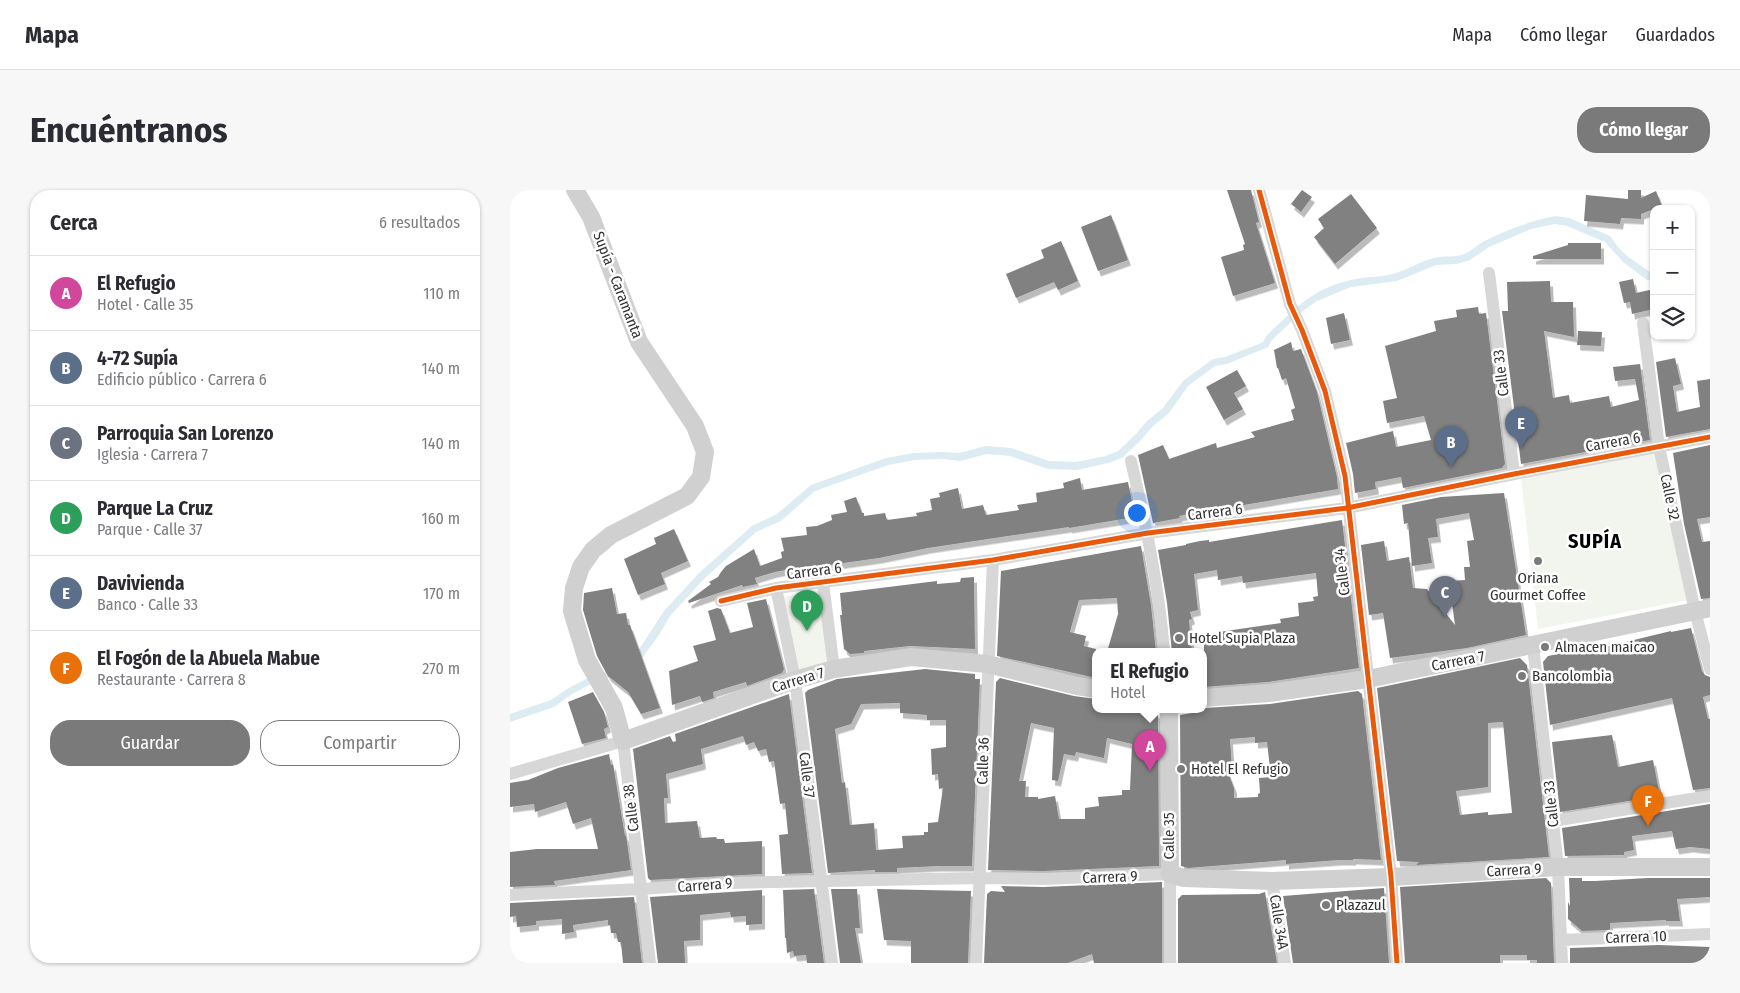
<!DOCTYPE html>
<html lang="es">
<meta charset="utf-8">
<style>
:root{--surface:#fff;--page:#f7f7f7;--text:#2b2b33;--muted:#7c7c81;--line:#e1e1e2;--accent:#7a7a7a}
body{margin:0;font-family:"Fira Sans Condensed",sans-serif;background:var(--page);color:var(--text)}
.controls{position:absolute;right:15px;top:15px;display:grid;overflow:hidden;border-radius:10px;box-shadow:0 1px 4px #0004}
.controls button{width:45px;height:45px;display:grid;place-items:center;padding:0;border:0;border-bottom:1px solid var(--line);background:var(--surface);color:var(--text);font:25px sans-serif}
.you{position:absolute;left:626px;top:322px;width:18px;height:18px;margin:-12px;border:4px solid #fff;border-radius:50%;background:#1a73e8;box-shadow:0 0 0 8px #1a73e833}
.badge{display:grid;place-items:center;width:32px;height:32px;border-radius:50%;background:var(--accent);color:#fff;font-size:16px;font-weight:700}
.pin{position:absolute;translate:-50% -41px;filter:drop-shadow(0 1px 2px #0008)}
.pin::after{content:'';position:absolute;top:26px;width:18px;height:15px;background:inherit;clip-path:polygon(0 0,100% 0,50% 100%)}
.popup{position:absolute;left:582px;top:458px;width:115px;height:65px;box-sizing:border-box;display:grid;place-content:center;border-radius:10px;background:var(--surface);filter:drop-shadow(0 1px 4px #0005);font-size:16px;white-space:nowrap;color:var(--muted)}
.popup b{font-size:19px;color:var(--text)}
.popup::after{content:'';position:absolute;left:50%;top:100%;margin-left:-10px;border:10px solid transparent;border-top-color:var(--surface)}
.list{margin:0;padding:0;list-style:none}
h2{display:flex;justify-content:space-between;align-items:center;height:65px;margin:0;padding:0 20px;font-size:21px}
h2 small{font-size:16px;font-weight:400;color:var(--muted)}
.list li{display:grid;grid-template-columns:32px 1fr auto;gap:15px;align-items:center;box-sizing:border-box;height:75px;padding:0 20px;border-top:1px solid var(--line)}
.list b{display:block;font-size:19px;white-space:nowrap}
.list p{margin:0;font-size:16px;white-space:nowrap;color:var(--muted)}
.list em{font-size:16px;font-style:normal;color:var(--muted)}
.actions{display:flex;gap:10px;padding:15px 20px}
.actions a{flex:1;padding:11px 0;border:1px solid var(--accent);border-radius:20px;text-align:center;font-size:18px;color:var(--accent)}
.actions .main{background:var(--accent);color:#fff}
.icon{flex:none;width:28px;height:28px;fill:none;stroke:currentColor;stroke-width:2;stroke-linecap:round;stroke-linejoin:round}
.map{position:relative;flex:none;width:1200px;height:773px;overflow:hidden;border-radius:20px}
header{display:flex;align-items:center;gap:30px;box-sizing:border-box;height:70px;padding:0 25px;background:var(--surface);border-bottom:1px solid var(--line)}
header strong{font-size:24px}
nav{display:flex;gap:28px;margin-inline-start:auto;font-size:18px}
.intro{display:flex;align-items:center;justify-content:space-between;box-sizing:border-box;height:120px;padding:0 30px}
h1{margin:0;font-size:35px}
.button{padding:12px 22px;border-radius:20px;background:var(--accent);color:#fff;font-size:18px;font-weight:700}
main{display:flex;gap:30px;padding:0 30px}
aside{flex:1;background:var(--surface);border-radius:20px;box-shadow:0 1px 4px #0004}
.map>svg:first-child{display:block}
.green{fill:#f1f5ed}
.water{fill:#ddebf3}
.building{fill:#818181;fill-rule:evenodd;filter:url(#shadow)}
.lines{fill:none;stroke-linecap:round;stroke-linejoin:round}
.minor{stroke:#d7d7d7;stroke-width:12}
.secondary{stroke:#d0d0d0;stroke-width:18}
.cycleway-casing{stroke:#fff;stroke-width:8}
.cycleway{stroke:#e8590c;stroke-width:5}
.poi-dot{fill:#7a7a7a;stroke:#fff;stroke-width:2}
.labels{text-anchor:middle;stroke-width:5;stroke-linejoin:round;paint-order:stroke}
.street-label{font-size:15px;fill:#333;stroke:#fff}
.poi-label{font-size:15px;fill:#333;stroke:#fff;text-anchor:start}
.district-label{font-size:20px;font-weight:bold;letter-spacing:1px;fill:#000;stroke:#fff}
</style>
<header>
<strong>Mapa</strong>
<nav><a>Mapa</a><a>Cómo llegar</a><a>Guardados</a></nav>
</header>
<div class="intro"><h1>Encuéntranos</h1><a class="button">Cómo llegar</a></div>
<main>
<aside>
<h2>Cerca<small>6 resultados</small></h2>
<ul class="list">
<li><span class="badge" style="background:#d1479c">A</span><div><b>El Refugio</b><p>Hotel · Calle 35</p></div><em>110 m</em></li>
<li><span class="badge" style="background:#5c6f8a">B</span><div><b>4-72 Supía</b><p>Edificio público · Carrera 6</p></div><em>140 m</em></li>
<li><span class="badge" style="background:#6b7280">C</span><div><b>Parroquia San Lorenzo</b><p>Iglesia · Carrera 7</p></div><em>140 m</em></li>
<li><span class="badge" style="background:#2e9e5b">D</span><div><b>Parque La Cruz</b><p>Parque · Calle 37</p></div><em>160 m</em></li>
<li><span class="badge" style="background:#5c6f8a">E</span><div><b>Davivienda</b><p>Banco · Calle 33</p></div><em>170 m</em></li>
<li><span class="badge" style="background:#e8710a">F</span><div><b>El Fogón de la Abuela Mabue</b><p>Restaurante · Carrera 8</p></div><em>270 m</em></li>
</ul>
<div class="actions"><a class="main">Guardar</a><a>Compartir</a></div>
</aside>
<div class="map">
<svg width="1200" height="773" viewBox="0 0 1200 773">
<defs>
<filter id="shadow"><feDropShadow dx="3" dy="5.5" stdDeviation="0" flood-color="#0004"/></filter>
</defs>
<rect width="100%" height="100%" fill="#fff"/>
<path class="green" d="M1145 263 1178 410 1028 439 1011 287Z
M311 400 320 475 286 486 271 407Z"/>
<path class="water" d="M1045 26 1059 28 1100 46 1108 57 1117 66 1140 82 1144 83V90H1137L1113 72 1095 52 1057 36 1045 34 1021 39 979 57 960 70 947 74 926 75 887 91 841 97 807 111 794 120 777 136 762 150 758 157 717 174 705 176 678 196 659 223 642 237 631 250 612 268 598 273 567 280 538 279 500 266 477 264 450 271 433 269 405 270 378 275 305 301 271 331 246 342 194 389 160 426 149 445 132 468 113 483 83 493 62 504 44 517 0 532V524L41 510 57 499 78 488 109 476 128 461 154 421 189 383 242 336 267 324 301 295 376 268 404 263 433 262 449 263 476 256 501 258 539 271 566 272 596 266 608 261 626 244 636 232 653 218 673 191 703 169 715 167 749 154 753 152 756 146C784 120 801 99 841 90 856 86 871 88 886 83 899 79 911 71 924 68 934 65 945 68 954 64 962 61 969 53 977 50 999 39 1021 31 1045 26Z"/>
<path class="building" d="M717 0H741L749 32 746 33 765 93 723 106 711 67 734 60 733 55 735 54Z
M792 0 802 7 791 22 781 14Z
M1118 0H1131V8L1146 1 1152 16 1131 24V29L1111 28 1110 34 1074 31 1076 5 1118 9Z
M841 4 867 38 825 74 804 47 814 38 808 29Z
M601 25 618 70 588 81 571 37Z
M551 51 568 91 548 100 544 92 506 108 496 84 534 68 531 60Z
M1058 53H1091V69H1023V66L1058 55Z
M1123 89 1126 103 1144 99V119L1122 124 1120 112 1114 113 1109 92Z
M1040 91 1041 112H1063L1064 147 1034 141 1043 208 1059 205 1060 213 1099 206 1101 217 1129 210 1125 189 1105 191 1103 177 1130 174 1140 250 1011 274 992 121H998L997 92Z
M968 117 969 124 976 123 995 274 992 278 893 298 891 287 865 292 866 299 845 303 843 284 836 253 883 241 886 257 921 250 914 226 877 233 873 211 887 208 875 156 926 141 924 131 947 127 946 120Z
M834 123 840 150 821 154 816 128Z
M1068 141 1092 142 1091 156 1067 155Z
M781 152 783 161 791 159 807 202 827 287 828 299 669 326 670 328 643 333 628 265 653 255 659 269 706 253 707 258 745 247 741 242 784 230 781 220 785 218 776 188 772 190 768 178H767L764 160Z
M1165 168 1171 194 1163 196 1167 222 1190 217 1187 191 1200 189V239L1156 247 1146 172Z
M727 180 736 196 724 203 733 219 714 230 696 197Z
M1200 255V327L1187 329 1192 352 1200 351V408L1191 409 1174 334 1163 263Z
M570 288 572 300 618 292 625 327 559 338V337L418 358 369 368 291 379V380L277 383 276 380 265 382 245 388 247 394 233 397 232 395 179 413 178 411 201 394 199 392 208 387 211 382 216 376 244 359 250 376 272 368 271 362 274 361 271 348 297 345 296 337 307 336 322 330 321 325 337 322 334 311 346 307 352 323H354V326L375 323 377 330 407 326 406 323 422 320 420 309 430 307 429 303 448 298 452 319 473 315 476 325 509 320 507 315 527 312 526 303 554 298 553 293Z
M994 303 1016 445 957 458 880 468 873 423 859 425 851 355 874 351 877 371 899 367 903 398 917 399 945 435 939 391 955 390 954 377H960L957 351 964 350 959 323 926 329 928 347 918 348 922 373 902 376 898 333 894 334 892 315 931 307Z
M832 330 849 478 758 492 694 497V452L699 451 709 442 771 433 770 429 789 426 788 413 804 411 803 407 808 406 806 383 733 393 732 386 708 390 707 380 684 384 688 420 680 422 682 429 679 430 682 462H662L657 413 648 360 676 355V354L690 351 699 350V352Z
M164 339 178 371 151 383 155 394 128 405 114 369 146 354 144 348Z
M631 356 641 415 646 462H597L608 424 607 408 569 410 561 438 560 442 576 446 574 456 586 459V488L487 466 491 381Z
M464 387 465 459 400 456 354 461V463L340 464 334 459 330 425H332L330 403 427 391V394L450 392 451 388Z
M102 398 107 424 116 423 118 435H120L150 518 131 524 118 502 98 486 87 466 73 420 74 403Z
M256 409 274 479 272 483 237 496 236 492 203 502 204 508 192 512 190 506 162 515 159 481 188 471 183 456 206 450 198 421 207 418 211 419 220 443 243 437 237 413Z
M1181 438 1192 481 1195 485 1200 487V505L1193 507 1198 529H1200V598L1183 600 1162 508 1040 535 1033 472 1038 466 1083 457 1099 456 1161 441V442Z
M1010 468 1017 475 1039 667 906 675 909 672 887 671 867 498ZM993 532 1002 623 978 625V622L950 625 946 601 978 597V533Z
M415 479 465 484V489H470L462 676H429L387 678V682H365V680L318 683 295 503 298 500 327 489ZM390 513V523L417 525V530H436V557L421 559 422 585 428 584 429 599 433 598 428 632 418 633V642H414V645L392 646 393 658 366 660 364 633 340 635 335 592 332 593 325 539 341 534 351 514Z
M490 488 564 506 586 509V520H633L648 523 649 676 533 681 478 680 486 492ZM521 533 544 538 542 590 548 591 554 564 565 566 566 562 594 568 597 548 622 554 620 600H612V605L588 607 589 616 575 618V629H549L545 606 528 609V607H515L516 591H509Z
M848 501 852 504 871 670 843 669V670H829L776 674V670L678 678 671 676 670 525 694 521V518L760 514ZM745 547V553L757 552 761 587 749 588 750 603 748 604V607L724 608V598L717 580H722L720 549Z
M83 502 94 522 98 537 94 539 96 548 72 554 58 512Z
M279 504 302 683 272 684 269 645 278 644 275 613 270 614 264 571 259 572 256 559 248 561 244 552 236 555 233 546 191 559 193 574 156 584 158 608H154L155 633 187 631 190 648 206 647 207 649H214L215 653 252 651V684L140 690 138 688 123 559 160 546 163 552 166 551 165 544Z
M1102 545 1108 577 1143 570 1150 606 1050 622 1042 552Z
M99 564 101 575 103 574 115 646 116 645 121 680 44 691 45 695 0 697V662L27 659H88L81 628 63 634 56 612 25 622 24 614 0 617V593L18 590 48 578Z
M1200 614V659L1180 657 1166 659 1162 641 1122 646 1124 660 1114 662V665L1055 666 1052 638Z
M1036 688 1041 693 1044 773H1027V770H1017V765H990V773H895L890 697Z
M1059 688H1072V691H1085L1138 688H1200V707L1167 709 1170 731H1156V730L1100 733V740L1072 741 1058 729V712L1060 716Z
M652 692V773H584L582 764 558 773H474L477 704 481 701 495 702 491 696 533 697Z
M874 698 879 773H783L773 706Z
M304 699 314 773H297L296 765 284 766 283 761 277 763 276 748H275L273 700Z
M321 699H347L350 738H345L351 773H330Z
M367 699 461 701 458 773H401V751L374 750Z
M252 700V734L236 735V726L221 727 220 722 190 725V750L174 751 175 773H148L140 707Z
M755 702 767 773H668V709L672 705 749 704Z
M124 707 132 773H113L111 752H108L106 743H101L100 735H98V730L63 735 64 742 52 744V729L26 731V735L7 737 6 726 0 727V713Z
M1149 755 1200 757V770H1198V773H1060V758Z"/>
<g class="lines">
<path class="minor" d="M749 0 780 114 792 140 815 201 835 286 881 687 887 773
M979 83 1004 284
M1133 133 1149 257 1185 421 1200 479
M621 271C636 335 649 397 654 462
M313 393 324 479
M266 398 285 490 322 773
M211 411 266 398 483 370 638 343 837 318 1004 284 1200 247
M1023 456 1048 677 1052 773
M0 584 113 551 140 773
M1043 631 1200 606
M762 691 775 773
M0 705 131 699 218 693 469 688 533 689 660 684V773
M1051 750 1200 744
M466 773 483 370"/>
<path class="secondary" d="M65 0 81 27 129 152 185 236 195 262 191 287 177 306 101 345 83 360 71 377 64 398 62 421 77 470 104 518 113 551 285 490 324 479 401 467 477 474 567 496 586 499
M694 508 759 503 858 489 1200 418
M659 520 660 684 674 688 762 691 881 687 1048 677H1200"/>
<defs>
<path id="cycleway" d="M749 0 780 114 792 140 815 201 835 286 881 687 887 773
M211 411 266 398 483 370 638 343 837 318 1004 284 1200 247"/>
</defs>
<use href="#cycleway" class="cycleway-casing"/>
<use href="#cycleway" class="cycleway"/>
</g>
<g class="poi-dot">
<circle cx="1028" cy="371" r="5"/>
<circle cx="669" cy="448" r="5"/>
<circle cx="1035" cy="457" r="5"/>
<circle cx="1012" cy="486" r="5"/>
<circle cx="671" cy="579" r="5"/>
<circle cx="816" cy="715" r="5"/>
</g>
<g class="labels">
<g class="street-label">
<text transform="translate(108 95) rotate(69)" y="5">Supía - Caramanta</text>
<text transform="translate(991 183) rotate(-97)" y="5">Calle 33</text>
<text transform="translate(1103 252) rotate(-10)" y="5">Carrera 6</text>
<text transform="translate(1160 307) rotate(78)" y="5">Calle 32</text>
<text transform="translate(705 322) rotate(-7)" y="5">Carrera 6</text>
<text transform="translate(304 381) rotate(-7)" y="5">Carrera 6</text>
<text transform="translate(832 382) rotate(-97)" y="5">Calle 34</text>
<text transform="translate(948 471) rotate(-11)" y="5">Carrera 7</text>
<text transform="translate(288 490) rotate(-17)" y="5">Carrera 7</text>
<text transform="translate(473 571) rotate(-88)" y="5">Calle 36</text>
<text transform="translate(297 585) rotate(83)" y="5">Calle 37</text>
<text transform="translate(1041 614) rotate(-96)" y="5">Calle 33</text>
<text transform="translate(121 618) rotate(-97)" y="5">Calle 38</text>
<text transform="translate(659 646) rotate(-90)" y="5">Calle 35</text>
<text transform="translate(1004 680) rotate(-3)" y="5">Carrera 9</text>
<text transform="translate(600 687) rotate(-2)" y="5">Carrera 9</text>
<text transform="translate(195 695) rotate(-4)" y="5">Carrera 9</text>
<text transform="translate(769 732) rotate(81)" y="5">Calle 34A</text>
<text transform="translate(1126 747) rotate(-2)" y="5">Carrera 10</text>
</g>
<g class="poi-label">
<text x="1028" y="393" text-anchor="middle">Oriana<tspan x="1028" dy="17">Gourmet Coffee</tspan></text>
<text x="679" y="453">Hotel Supia Plaza</text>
<text x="1045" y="462">Almacen maicao</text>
<text x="1022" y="491">Bancolombia</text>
<text x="681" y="584">Hotel El Refugio</text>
<text x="826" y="720">Plazazul</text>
</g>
<g class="district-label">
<text x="1085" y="358">SUPÍA</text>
</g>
</g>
</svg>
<div class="controls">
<button>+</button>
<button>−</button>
<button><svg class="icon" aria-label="layers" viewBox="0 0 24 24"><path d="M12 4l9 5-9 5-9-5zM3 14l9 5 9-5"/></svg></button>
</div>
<div class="you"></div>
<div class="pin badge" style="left:640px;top:581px;background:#d1479c">A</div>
<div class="popup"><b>El Refugio</b>Hotel</div>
<div class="pin badge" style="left:941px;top:277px;background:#5c6f8a">B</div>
<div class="pin badge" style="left:935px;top:427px;background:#6b7280">C</div>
<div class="pin badge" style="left:297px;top:441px;background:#2e9e5b">D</div>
<div class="pin badge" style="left:1011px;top:258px;background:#5c6f8a">E</div>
<div class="pin badge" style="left:1138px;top:636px;background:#e8710a">F</div>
</div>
</main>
